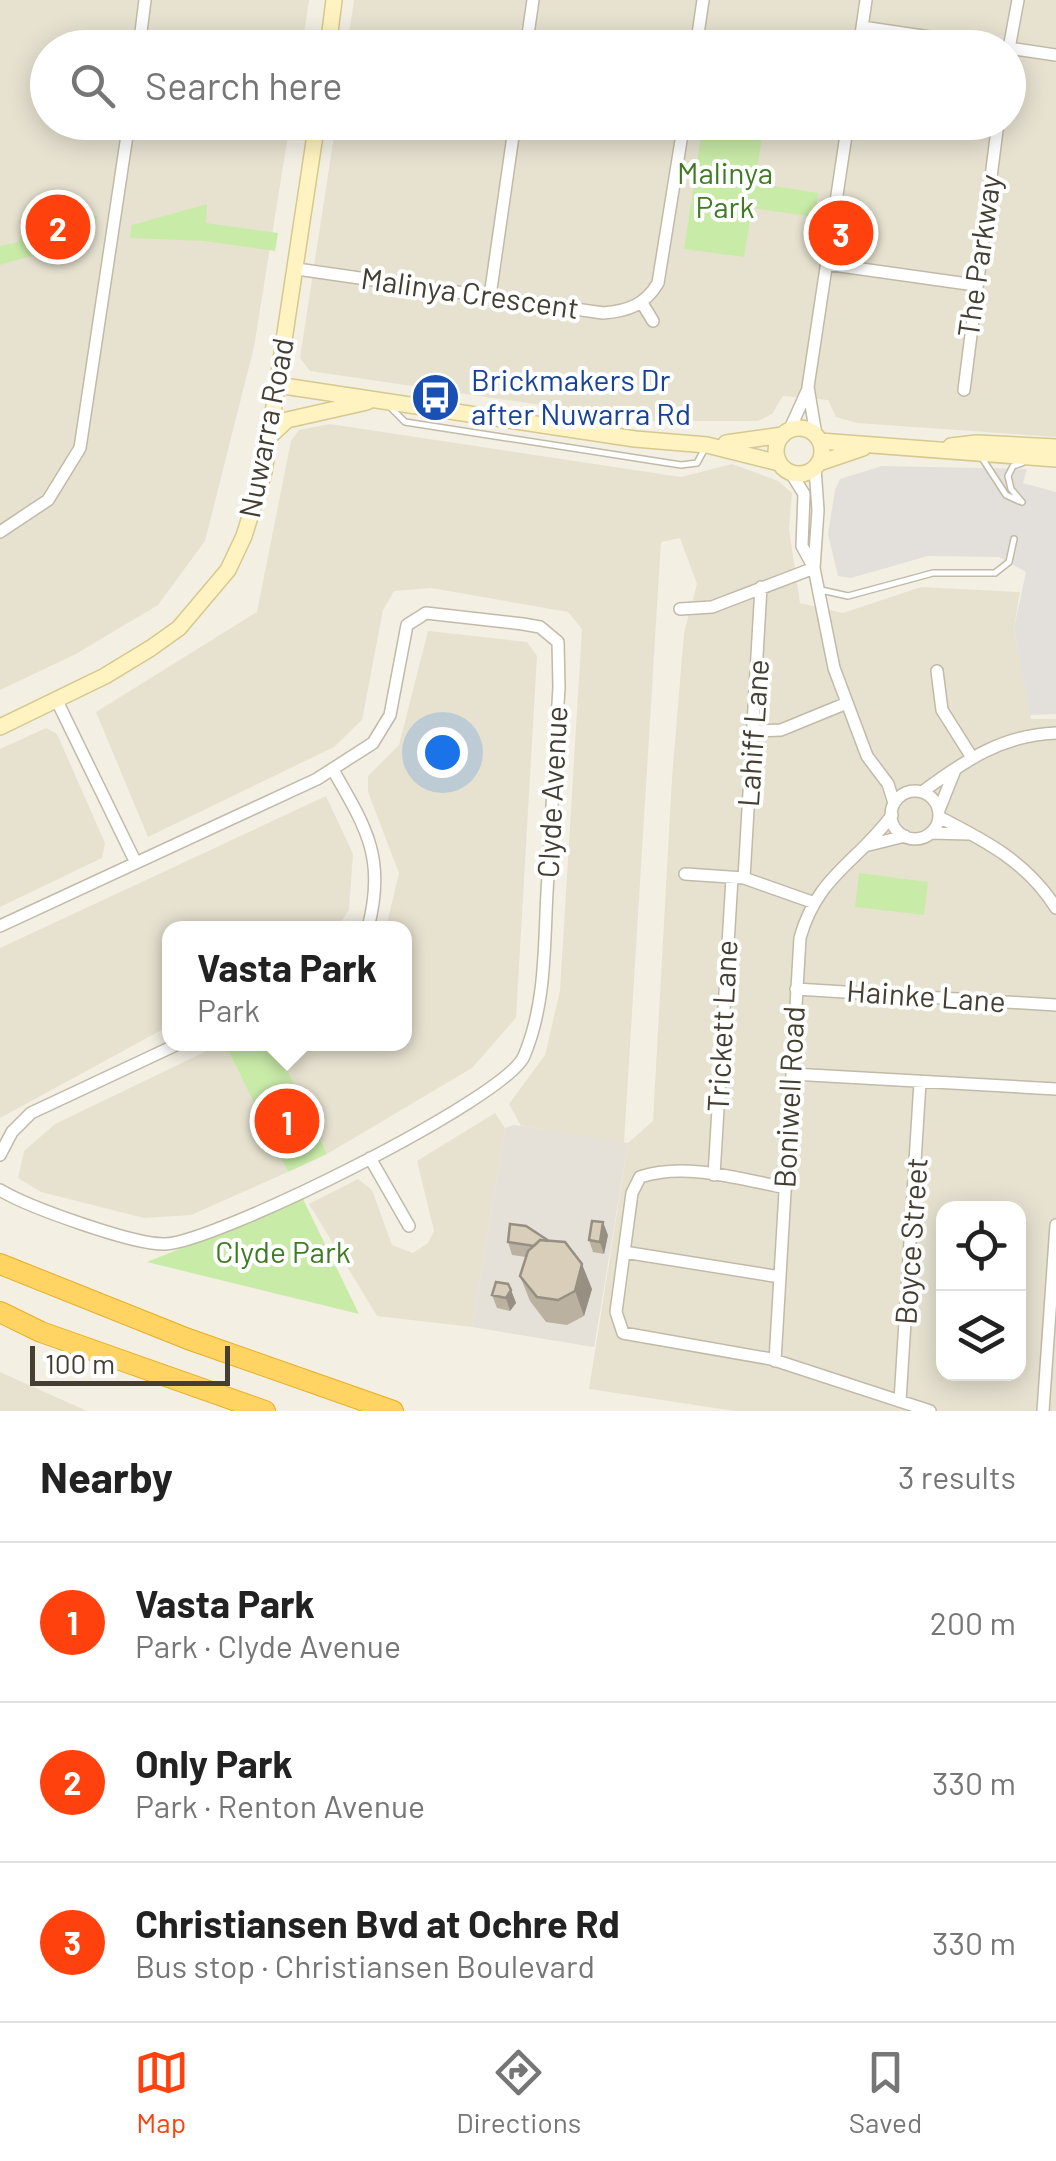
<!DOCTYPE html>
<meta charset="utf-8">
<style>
:root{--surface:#fff;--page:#f2f2f2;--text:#222;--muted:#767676;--line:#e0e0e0;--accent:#ff410e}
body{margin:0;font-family:Barlow,sans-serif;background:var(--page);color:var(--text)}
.controls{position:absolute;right:30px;bottom:30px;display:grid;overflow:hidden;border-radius:20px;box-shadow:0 5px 25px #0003}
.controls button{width:90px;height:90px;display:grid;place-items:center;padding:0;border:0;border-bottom:2px solid var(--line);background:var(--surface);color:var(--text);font:50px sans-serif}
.scale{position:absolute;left:30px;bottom:25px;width:200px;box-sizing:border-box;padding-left:10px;border:5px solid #453f33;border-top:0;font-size:28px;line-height:35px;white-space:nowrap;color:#453f33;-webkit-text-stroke:8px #fff;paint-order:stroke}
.you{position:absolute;left:442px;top:752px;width:35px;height:35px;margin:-25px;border:8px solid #fff;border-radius:50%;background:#1a73e8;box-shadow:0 0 0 15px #1a73e833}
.badge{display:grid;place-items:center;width:65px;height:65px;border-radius:50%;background:var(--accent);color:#fff;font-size:32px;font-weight:700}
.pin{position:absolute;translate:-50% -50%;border:5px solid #fff;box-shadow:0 2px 10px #0006}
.popup{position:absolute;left:162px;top:921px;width:250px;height:130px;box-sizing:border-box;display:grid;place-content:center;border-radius:20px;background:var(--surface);filter:drop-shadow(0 2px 8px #0005);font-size:32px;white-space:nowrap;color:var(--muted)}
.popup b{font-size:38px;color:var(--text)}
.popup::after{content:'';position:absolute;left:50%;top:100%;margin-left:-20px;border:20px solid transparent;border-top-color:var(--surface)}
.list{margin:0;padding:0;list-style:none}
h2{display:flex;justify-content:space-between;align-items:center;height:130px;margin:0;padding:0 40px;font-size:42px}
h2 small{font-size:32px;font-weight:400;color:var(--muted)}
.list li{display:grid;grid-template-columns:65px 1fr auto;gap:30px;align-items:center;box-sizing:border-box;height:160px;padding:0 40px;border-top:2px solid var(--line)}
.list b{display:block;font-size:38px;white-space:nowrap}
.list p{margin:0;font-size:32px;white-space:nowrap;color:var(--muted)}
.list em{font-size:32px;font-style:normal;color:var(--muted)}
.icon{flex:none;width:55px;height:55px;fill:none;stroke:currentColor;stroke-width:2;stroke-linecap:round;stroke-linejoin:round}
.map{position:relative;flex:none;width:1056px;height:1411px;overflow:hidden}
.search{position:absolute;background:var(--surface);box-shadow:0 5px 25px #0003;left:30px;right:30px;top:30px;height:110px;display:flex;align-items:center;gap:25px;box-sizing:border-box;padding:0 35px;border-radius:55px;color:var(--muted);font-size:38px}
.sheet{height:610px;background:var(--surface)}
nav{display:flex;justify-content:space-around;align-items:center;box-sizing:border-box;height:140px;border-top:2px solid var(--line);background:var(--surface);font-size:28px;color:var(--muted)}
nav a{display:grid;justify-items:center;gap:5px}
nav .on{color:var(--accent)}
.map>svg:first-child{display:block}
.residential{fill:#e7e2d0;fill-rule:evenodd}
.industrial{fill:#e5e0d8}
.green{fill:#c9eba8}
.parking{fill:#e3e0dc}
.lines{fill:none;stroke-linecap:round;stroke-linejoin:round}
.lane-casing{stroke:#c2baa8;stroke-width:8}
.street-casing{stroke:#c2baa8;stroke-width:14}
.secondary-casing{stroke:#d6c88e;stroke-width:18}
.highway-casing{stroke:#e9ad27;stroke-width:22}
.lane{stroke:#fff;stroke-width:5}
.street{stroke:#fff;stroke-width:11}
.secondary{stroke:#fff4c1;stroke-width:15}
.highway{stroke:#ffd462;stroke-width:20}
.wall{fill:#bab1a0}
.shaded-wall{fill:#979082}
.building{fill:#d8ceba;stroke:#979082;stroke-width:2.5}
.labels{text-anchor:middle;stroke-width:8;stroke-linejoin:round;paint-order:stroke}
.park-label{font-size:30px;fill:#3e7b22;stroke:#fff}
.street-label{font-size:30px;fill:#453f33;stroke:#fff}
.transit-label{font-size:30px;fill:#164399;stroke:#fff;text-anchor:start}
</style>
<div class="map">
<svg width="1056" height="1411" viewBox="0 0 1056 1411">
<rect width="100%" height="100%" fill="#f3efe3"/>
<path class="residential" d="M0 0H309L302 47 48 48V122L290 123 254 347 205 541 158 605 76 654 0 690Z
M354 0H1056V437L857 423 836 417 828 400 783 396 772 414 758 421H650L310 371 300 358 336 123 1008 122V48L347 47Z
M330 424 681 477 732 464 778 481 792 493 789 529 800 603 843 613 921 587 1020 592 1014 628 1031 719H1056V1411H735L589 1389 628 1143 653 1121 672 778 684 633 697 584 680 538 661 542 624 1143 521 1126 509 1104 545 1055 560 991 582 629 568 612 431 588 394 591 383 610 362 720 334 747 148 837 96 712 257 612 291 441 299 430ZM944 1208H1018V1374H944Z
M428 631 527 642 537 656 516 1018 472 1068 327 1154 275 1044H404V928H386L399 873 368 792V776L399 745Z
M46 728 57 734 105 843 102 858 0 907V749Z
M326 796 353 854 349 910 337 928H170L169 1026 0 1118V948Z
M221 1044H225L288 1172 191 1215 144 1218 41 1192 18 1178 24 1151 55 1124Z
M495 1113 505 1128 472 1327 377 1316 309 1204 358 1179 372 1190 392 1245 413 1253 428 1243 434 1231 417 1161Z
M0 1372 87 1411H0Z"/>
<path class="industrial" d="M514 1125 628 1143 594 1347 472 1327 505 1128Z"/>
<path class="green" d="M703 123H764L755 183 818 193 815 217 752 208 744 257 684 249Z
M207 204 206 223 278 233 275 251 203 241 130 238 132 225Z
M25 205 97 216 93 238 0 265V246L19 242Z
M859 873 928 882 924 915 855 907Z
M225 1044H275L327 1154 288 1172Z
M303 1199 359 1314 147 1262Z"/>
<path class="parking" d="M882 466 1027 469 1023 483 1056 492V714L1030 715 1014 628 1026 572 999 557 928 556 851 578 838 576 828 534 835 490 840 479Z"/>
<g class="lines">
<defs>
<path id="lane" d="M387 404 405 422 681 465 697 463 705 448
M982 458 1006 495 1019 501
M1022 502 1011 489 1008 476 1013 466 1022 463
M821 590 848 596 933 573H995L1009 562 1014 539"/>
<path id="street" d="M862 27 1004 48
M139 48 145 0
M526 48 533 0
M696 48 703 0
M859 48 866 0
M1008 48 1056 55
M1008 54 1018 0
M826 264 975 285
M297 269 603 313C628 311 645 305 658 283L684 122
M490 296 515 122
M642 303 653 321
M964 390 998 122
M789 431 807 391
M816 435 808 387 848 122
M791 473 804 494 802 546 814 568 834 668 867 756 888 784 894 803
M0 532 48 500 80 448 129 122
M814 568 818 510 815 468
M680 609 712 607 814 568
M937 671 942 710 971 756
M57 701 135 861
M755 731 781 730 847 703
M333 770C367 829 386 859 368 928
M891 815a24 24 0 1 1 48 0a24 24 0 1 1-48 0Z
M922 792C965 761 1001 735 1056 733
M939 810 955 770
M939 817C986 841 1027 862 1056 908
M930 833 969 834
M869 845 905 836
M685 874 744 878 812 902
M744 878 761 587
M0 926 317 779 373 743 390 715 407 625 426 613 523 624 540 627 558 642 559 687C555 755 551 824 547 892 544 947 546 1004 524 1056 506 1099 214 1243 165 1244 134 1245 28 1207 0 1190
M796 989 1056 1005
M792 1074 1056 1089
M0 1155 12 1132 31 1113 178 1044
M370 1158 409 1226
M714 1175 732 878
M786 1188C740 1179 685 1162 640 1177L632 1193 616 1312 623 1333 771 1359 930 1411
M624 1252 780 1277
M775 1361 800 938C817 876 858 862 892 815
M900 1401 920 1082
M1043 1411 1056 1225"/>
<path id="secondary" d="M328 48 334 0
M277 385 635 439 707 445 779 463
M776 451a23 23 0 1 1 46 0a23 23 0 1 1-46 0Z
M269 437 287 420 367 402
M820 441 1056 459
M726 443 783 435
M951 446 977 443 1056 447
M819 463 863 448
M0 727 105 676 151 648 179 628 228 570 244 536 264 472 317 122"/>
<path id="highway" d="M0 1264 188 1339 393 1411
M0 1312 41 1332 265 1411"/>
</defs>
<use href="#lane" class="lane-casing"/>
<use href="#street" class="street-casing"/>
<use href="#secondary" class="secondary-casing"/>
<use href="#highway" class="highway-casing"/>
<use href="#lane" class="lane"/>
<use href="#street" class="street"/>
<use href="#secondary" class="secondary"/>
<use href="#highway" class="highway"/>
</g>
<path class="wall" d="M510 1224 592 1289 584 1316 567 1325 546 1322 530 1301 520 1276 526 1257 512 1255 508 1242Z
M608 1235 604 1254 593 1252 589 1240Z
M511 1290 516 1303 510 1311 497 1308 492 1295Z"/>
<path class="shaded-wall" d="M603 1222 608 1235 604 1254 600 1242Z
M582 1264 592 1289 584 1316 575 1291Z
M511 1290 516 1303 510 1311 506 1298Z"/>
<path class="building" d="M592 1221 603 1222 600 1242 589 1240Z
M510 1224 526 1226 549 1241 540 1240 534 1246 508 1242Z
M540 1240 565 1242 582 1264 575 1291 558 1300 537 1297 520 1276 528 1251Z
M496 1282 508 1284 511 1290 506 1298 492 1295Z"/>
<defs>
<symbol id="bus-disc" viewBox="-11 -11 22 22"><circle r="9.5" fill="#1a4fb4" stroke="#fff"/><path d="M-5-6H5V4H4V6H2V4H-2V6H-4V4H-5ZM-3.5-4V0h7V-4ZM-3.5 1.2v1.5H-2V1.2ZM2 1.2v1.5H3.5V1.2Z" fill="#fff"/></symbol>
</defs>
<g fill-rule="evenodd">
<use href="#bus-disc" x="408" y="370" width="55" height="55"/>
</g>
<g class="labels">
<g class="park-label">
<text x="725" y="184">Malinya<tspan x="725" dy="34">Park</tspan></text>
<text x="283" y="1263">Clyde Park</text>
</g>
<g class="street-label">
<text transform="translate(980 256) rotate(-82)" y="10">The Parkway</text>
<text transform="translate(470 294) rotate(8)" y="10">Malinya Crescent</text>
<text transform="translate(267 428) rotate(-79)" y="10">Nuwarra Road</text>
<text transform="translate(754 733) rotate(-86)" y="10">Lahiff Lane</text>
<text transform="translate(553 792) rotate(-87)" y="10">Clyde Avenue</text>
<text transform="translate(926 997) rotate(4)" y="10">Hainke Lane</text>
<text transform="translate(723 1026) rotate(-87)" y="10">Trickett Lane</text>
<text transform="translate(790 1097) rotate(-87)" y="10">Boniwell Road</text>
<text transform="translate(912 1241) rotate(-86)" y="10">Boyce Street</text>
</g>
<g class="transit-label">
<text x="471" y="391">Brickmakers Dr<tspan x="471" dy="34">after Nuwarra Rd</tspan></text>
</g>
</g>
</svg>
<div class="controls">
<button><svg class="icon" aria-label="locate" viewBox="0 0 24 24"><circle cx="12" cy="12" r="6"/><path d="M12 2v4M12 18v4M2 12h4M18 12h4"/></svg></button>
<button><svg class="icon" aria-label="layers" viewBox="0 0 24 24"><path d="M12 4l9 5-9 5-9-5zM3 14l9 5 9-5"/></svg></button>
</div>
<div class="scale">100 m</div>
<div class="you"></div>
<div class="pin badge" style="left:287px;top:1121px">1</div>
<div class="popup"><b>Vasta Park</b>Park</div>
<div class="pin badge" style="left:58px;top:227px">2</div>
<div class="pin badge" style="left:841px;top:233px">3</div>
<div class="search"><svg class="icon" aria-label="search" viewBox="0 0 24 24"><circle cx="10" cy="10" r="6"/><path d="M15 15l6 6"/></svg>Search here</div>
</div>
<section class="sheet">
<h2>Nearby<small>3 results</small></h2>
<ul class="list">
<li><span class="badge">1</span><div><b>Vasta Park</b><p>Park · Clyde Avenue</p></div><em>200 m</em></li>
<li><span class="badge">2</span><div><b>Only Park</b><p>Park · Renton Avenue</p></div><em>330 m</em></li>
<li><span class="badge">3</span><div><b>Christiansen Bvd at Ochre Rd</b><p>Bus stop · Christiansen Boulevard</p></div><em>330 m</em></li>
</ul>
</section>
<nav>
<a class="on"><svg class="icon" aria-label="map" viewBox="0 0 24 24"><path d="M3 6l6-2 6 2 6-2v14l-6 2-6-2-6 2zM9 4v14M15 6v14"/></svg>Map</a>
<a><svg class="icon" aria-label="directions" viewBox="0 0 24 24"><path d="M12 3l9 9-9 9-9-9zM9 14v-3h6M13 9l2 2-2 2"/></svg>Directions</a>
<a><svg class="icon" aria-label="saved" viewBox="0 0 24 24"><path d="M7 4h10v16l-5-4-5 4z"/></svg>Saved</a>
</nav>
